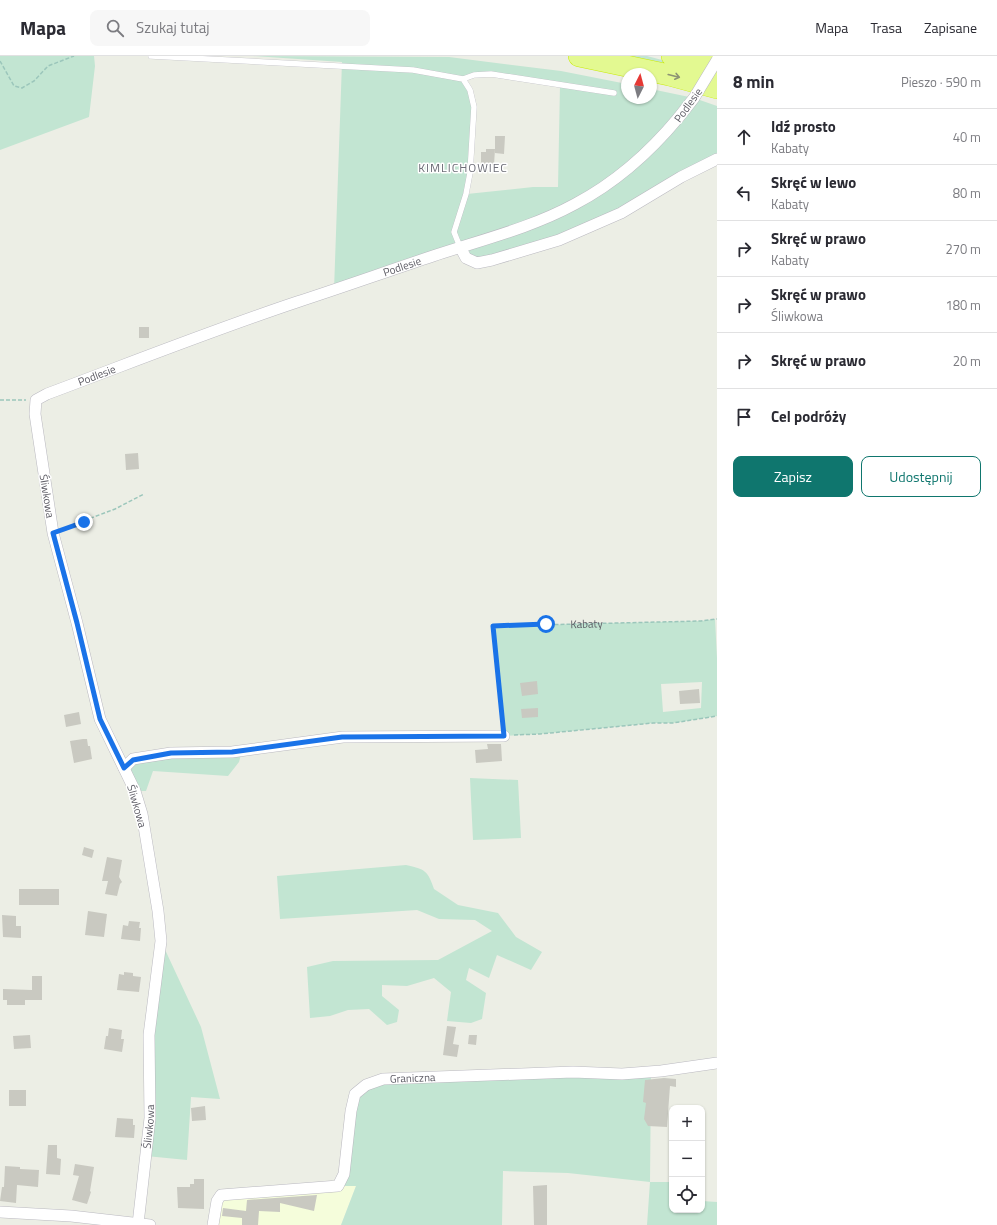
<!DOCTYPE html>
<html lang="pl">
<meta charset="utf-8">
<style>
:root{--surface:#fff;--page:#f7f7f7;--text:#2b2b33;--muted:#7c7c81;--line:#e1e1e2;--accent:#0f766e}
body{margin:0;font-family:"Titillium Web",sans-serif;background:var(--page);color:var(--text)}
.controls{position:absolute;right:12px;bottom:12px;display:grid;overflow:hidden;border-radius:8px;box-shadow:0 1px 3px #0004}
.controls button{width:36px;height:36px;display:grid;place-items:center;padding:0;border:0;border-bottom:1px solid var(--line);background:var(--surface);color:var(--text);font:20px sans-serif}
.compass{position:absolute;left:621px;top:12px;width:36px;height:36px;border-radius:50%;background:var(--surface);box-shadow:0 1px 3px #0004;rotate:6deg}
.stop{position:absolute;width:12px;height:12px;margin:-9px;border:3px solid #1a73e8;border-radius:50%;background:#fff}
.stop.end{background:#1a73e8;border-color:#fff;box-shadow:0 1px 4px #0008}
.list{margin:0;padding:0;list-style:none}
h2{display:flex;justify-content:space-between;align-items:center;height:52px;margin:0;padding:0 16px;font-size:17px}
h2 small{font-size:13px;font-weight:400;color:var(--muted)}
.list li{display:grid;grid-template-columns:26px 1fr auto;gap:12px;align-items:center;box-sizing:border-box;height:56px;padding:0 16px;border-top:1px solid var(--line)}
.list b{display:block;font-size:15px;white-space:nowrap}
.list p{margin:0;font-size:13px;white-space:nowrap;color:var(--muted)}
.list em{font-size:13px;font-style:normal;color:var(--muted)}
.actions{display:flex;gap:8px;padding:12px 16px}
.actions a{flex:1;padding:9px 0;border:1px solid var(--accent);border-radius:8px;text-align:center;font-size:14px;color:var(--accent)}
.actions .main{background:var(--accent);color:#fff}
.icon{flex:none;width:22px;height:22px;fill:none;stroke:currentColor;stroke-width:2;stroke-linecap:round;stroke-linejoin:round}
.map{position:relative;flex:none;width:717px;height:1169px;overflow:hidden}
header{display:flex;align-items:center;gap:24px;box-sizing:border-box;height:56px;padding:0 20px;background:var(--surface);border-bottom:1px solid var(--line)}
header strong{font-size:19px}
nav{display:flex;gap:22px;margin-inline-start:auto;font-size:14px}
.search{width:280px;height:36px;background:var(--page);display:flex;align-items:center;gap:10px;box-sizing:border-box;padding:0 14px;border-radius:8px;color:var(--muted);font-size:15px}
main{display:flex}
aside{flex:1;background:var(--surface)}
.map>svg:first-child{display:block}
.commercial{fill:#f5fddb}
.green{fill:#c2e5d2;fill-rule:evenodd}
.building{fill:#c9c9c1}
.lines{fill:none;stroke-linecap:round;stroke-linejoin:round}
.service-casing{stroke:#bab9c0;stroke-width:6}
.minor-casing{stroke:#bab9c0;stroke-width:12}
.motorway-casing{stroke:#c9eb08;stroke-width:22}
.path{stroke:#9bc6bb;stroke-width:1.5;stroke-dasharray:4 2;stroke-linecap:butt}
.service{stroke:#fff;stroke-width:5.5}
.minor{stroke:#fff;stroke-width:11}
.motorway{stroke:#e3f991;stroke-width:21}
.minor-bridge-casing{stroke:#bab9c0;stroke-width:12;stroke-linecap:butt}
.minor-bridge{stroke:#fff;stroke-width:11}
.oneway{stroke:#8c9374}
.route{stroke:#1a73e8;stroke-width:5}
.labels{text-anchor:middle;stroke-width:3;stroke-linejoin:round;paint-order:stroke}
.street-label{font-size:11px;fill:#5d5c65;stroke:#fff}
.neighbourhood-label{font-size:12px;letter-spacing:1px;fill:#6d6e77;stroke:#fff}
</style>
<header>
<strong>Mapa</strong>
<div class="search"><svg class="icon" aria-label="search" viewBox="0 0 24 24"><circle cx="10" cy="10" r="6"/><path d="M15 15l6 6"/></svg>Szukaj tutaj</div>
<nav><a>Mapa</a><a>Trasa</a><a>Zapisane</a></nav>
</header>
<main>
<div class="map">
<svg width="717" height="1169" viewBox="0 0 717 1169">
<rect width="100%" height="100%" fill="#eceee5"/>
<path class="commercial" d="M338 1130H356L341 1169H213L217 1145Z"/>
<path class="green" d="M0 0H94L95 10 89 61 0 94Z
M253 0 449 1 561 15 627 28V42H651V33L694 42 717 50V103L621 157 477 207 460 192 334 234 342 6ZM491 18 560 29 558 131H533L467 138 474 51 470 34 463 23Z
M615 0H647L696 13Z
M715 563 717 602V660L673 667H653L540 678 504 680 493 570 701 565ZM702 626 701 652 663 656 661 628Z
M242 695 239 706 228 720 153 715 146 735H135L124 712 133 703Z
M470 722 518 724 521 782 473 784Z
M406 809C425 813 428 815 434 833L458 849 498 857 516 881 542 896 531 914 497 899 489 922 469 912 466 924 486 937 482 963 471 967 447 965 451 936 434 922 407 930 382 929V940L399 954 397 966 387 969 369 953 348 954 330 960 310 962 307 911 333 905 438 904 492 875 475 864 439 863 417 854 280 863 277 820Z
M161 885 201 971 220 1043 191 1041 187 1104 146 1100 149 979Z
M651 1016 650 1126H672V1154H702V1145L717 1146V1169H647L650 1126 568 1117 503 1115 502 1169H341L356 1130H338L351 1055 366 1029Z"/>
<path class="building" d="M495 80H505L504 98 495 97V93L494 109 481 108V96H486V93H495Z
M139 271H149V282H139Z
M138 397 139 413 126 414 125 398Z
M537 625 538 638 522 640 520 627Z
M699 633 700 647 680 648 679 635Z
M538 652V661L522 662 521 653Z
M79 656 81 668 66 671 64 659Z
M83 683H87L88 690H90L92 703 74 707 70 685Z
M487 688H501L502 705 476 707 475 694 488 693Z
M84 791 94 794 92 802 82 799Z
M107 801 122 804 119 821 122 826 120 828 117 840 105 838 108 825H102Z
M19 833H59V849H19Z
M88 855 107 858 104 881 85 879Z
M2 859 16 860V870H21V882L3 881Z
M129 865 140 866 139 872H141L140 885 121 883 123 869 128 870Z
M124 916 133 917V920L141 921 139 936 117 934 119 918 124 919Z
M32 920H42V944H25V949H7V944H3V933L32 934Z
M447 970 456 971 453 988 459 989 457 1001 443 999Z
M109 972 122 974 121 983H124L122 996 104 993 106 980H108Z
M30 979 31 992 14 993 13 980Z
M469 979H477L476 989 468 988Z
M664 1022 676 1023V1031L670 1030 667 1071 648 1070 644 1063 646 1047 643 1046 645 1024Z
M9 1034H26V1050H9Z
M205 1050 206 1064 192 1065 191 1052Z
M117 1062 133 1063V1069H135L134 1082 115 1081Z
M48 1089H57V1102L61 1103 60 1119 46 1118Z
M75 1108 94 1111 90 1135 91 1136 87 1148 72 1144 79 1120 73 1119Z
M5 1110 20 1111V1113L39 1114 38 1131 17 1129 16 1147 0 1145 2 1131H4Z
M194 1123H204V1153L178 1152 177 1131H190V1128H194Z
M547 1129V1169H534L533 1130Z
M317 1139 314 1155 280 1147V1156L259 1155 258 1169H242V1162L222 1160 223 1152 246 1155 247 1144Z"/>
<g class="lines">
<defs>
<path id="service" d="M151 0 413 14 463 23 470 34 474 51 470 117 466 138 454 176 460 191
M463 23 474 19 491 18 614 37"/>
<g id="minor">
<path d="M460 191 466 202 477 207 492 204 559 184 621 157 681 121 717 103"/>
<path d="M124 712 133 703 171 697 232 696 343 681 504 680"/>
<path d="M0 1156 71 1160 150 1169"/>
<path id="s2" d="M138 1168 150 1062 149 979 161 885 158 855 142 758 135 735 100 663 77 567 53 477 35 358 36 344 47 338C130 307 213 274 297 246 343 231 388 215 433 200 481 184 531 172 575 148 615 127 650 96 679 61"/>
<path id="s3" d="M213 1169 217 1145 221 1139 338 1130 344 1118 351 1055 355 1038 366 1029 383 1023 573 1016 622 1018 661 1015 717 1007"/>
</g>
<path id="motorway" d="M579 0 669 19 717 32
M672 0 717 12"/>
</defs>
<use href="#service" class="service-casing"/>
<use href="#minor" class="minor-casing"/>
<use href="#motorway" class="motorway-casing"/>
<g class="path">
<path d="M0 5 14 30 22 32 34 25 48 10 74 0"/>
<path d="M0 344H26"/>
<path d="M62 473 115 453 144 438"/>
<path id="s1" d="M503 670 493 570 701 565 717 563"/>
<path d="M514 679 540 678 653 667H673L717 660"/>
</g>
<use href="#service" class="service"/>
<use href="#minor" class="minor"/>
<use href="#motorway" class="motorway"/>
<defs>
<path id="minor-bridge" d="M679 61 694 42 717 4"/>
</defs>
<use href="#minor-bridge" class="minor-bridge-casing"/>
<use href="#minor-bridge" class="minor-bridge"/>
</g>
<defs><path id="oneway-shaft" d="M-6 0H5M1.5-3L5.5 0L1.5 3" fill="none" stroke-width="1.6" stroke-linecap="round" stroke-linejoin="round"/></defs>
<use class="oneway" href="#oneway-shaft" transform="translate(674 20) rotate(14)"/>
<g class="lines">
<path class="route" d="M84 466 53 477 77 567 100 663 124 712 133 704 171 697 232 696 342 681 504 680 493 570 546 568"/>
</g>
<g class="labels">
<g class="street-label">
<text transform="translate(688 49) rotate(-54)" y="4">Podlesie</text>
<text dy="4" stroke="none"><textPath href="#s2" startOffset="1233">Podlesie</textPath></text>
<text dy="4" stroke="none"><textPath href="#s2" startOffset="909">Podlesie</textPath></text>
<text transform="translate(47 440) rotate(81)" y="4">Śliwkowa</text>
<text dy="4" stroke="none"><textPath href="#s1" startOffset="194">Kabaty</textPath></text>
<text transform="translate(137 750) rotate(74)" y="4">Śliwkowa</text>
<text dy="4" stroke="none"><textPath href="#s3" startOffset="305">Graniczna</textPath></text>
<text dy="4" stroke="none"><textPath href="#s2" startOffset="98">Śliwkowa</textPath></text>
</g>
<g class="neighbourhood-label">
<text x="463" y="116">KIMLICHOWIEC</text>
</g>
</g>
</svg>
<div class="controls">
<button>+</button>
<button>−</button>
<button><svg class="icon" aria-label="locate" viewBox="0 0 24 24"><circle cx="12" cy="12" r="6"/><path d="M12 2v4M12 18v4M2 12h4M18 12h4"/></svg></button>
</div>
<svg class="compass" viewBox="-18 -18 36 36"><path d="M0-13l5 13h-10z" fill="#e53935"/><path d="M0 13l5-13h-10z" fill="#7c7c81"/></svg>
<div class="stop" style="left:546px;top:568px"></div>
<div class="stop end" style="left:84px;top:466px"></div>
</div>
<aside>
<h2>8 min<small>Pieszo · 590 m</small></h2>
<ul class="list">
<li><svg class="icon" aria-label="ahead" viewBox="0 0 24 24"><path d="M12 20V5M6 11l6-6 6 6"/></svg><div><b>Idź prosto</b><p>Kabaty</p></div><em>40 m</em></li>
<li><svg class="icon" aria-label="left" viewBox="0 0 24 24"><path d="M17 20v-9H6M10 6l-5 5 5 5"/></svg><div><b>Skręć w lewo</b><p>Kabaty</p></div><em>80 m</em></li>
<li><svg class="icon" aria-label="right" viewBox="0 0 24 24"><path d="M7 20v-9h11M14 6l5 5-5 5"/></svg><div><b>Skręć w prawo</b><p>Kabaty</p></div><em>270 m</em></li>
<li><svg class="icon" aria-label="right" viewBox="0 0 24 24"><path d="M7 20v-9h11M14 6l5 5-5 5"/></svg><div><b>Skręć w prawo</b><p>Śliwkowa</p></div><em>180 m</em></li>
<li><svg class="icon" aria-label="right" viewBox="0 0 24 24"><path d="M7 20v-9h11M14 6l5 5-5 5"/></svg><div><b>Skręć w prawo</b></div><em>20 m</em></li>
<li><svg class="icon" aria-label="arrive" viewBox="0 0 24 24"><path d="M6 21V4h12l-3 4 3 4H6"/></svg><div><b>Cel podróży</b></div></li>
</ul>
<div class="actions"><a class="main">Zapisz</a><a>Udostępnij</a></div>
</aside>
</main>
